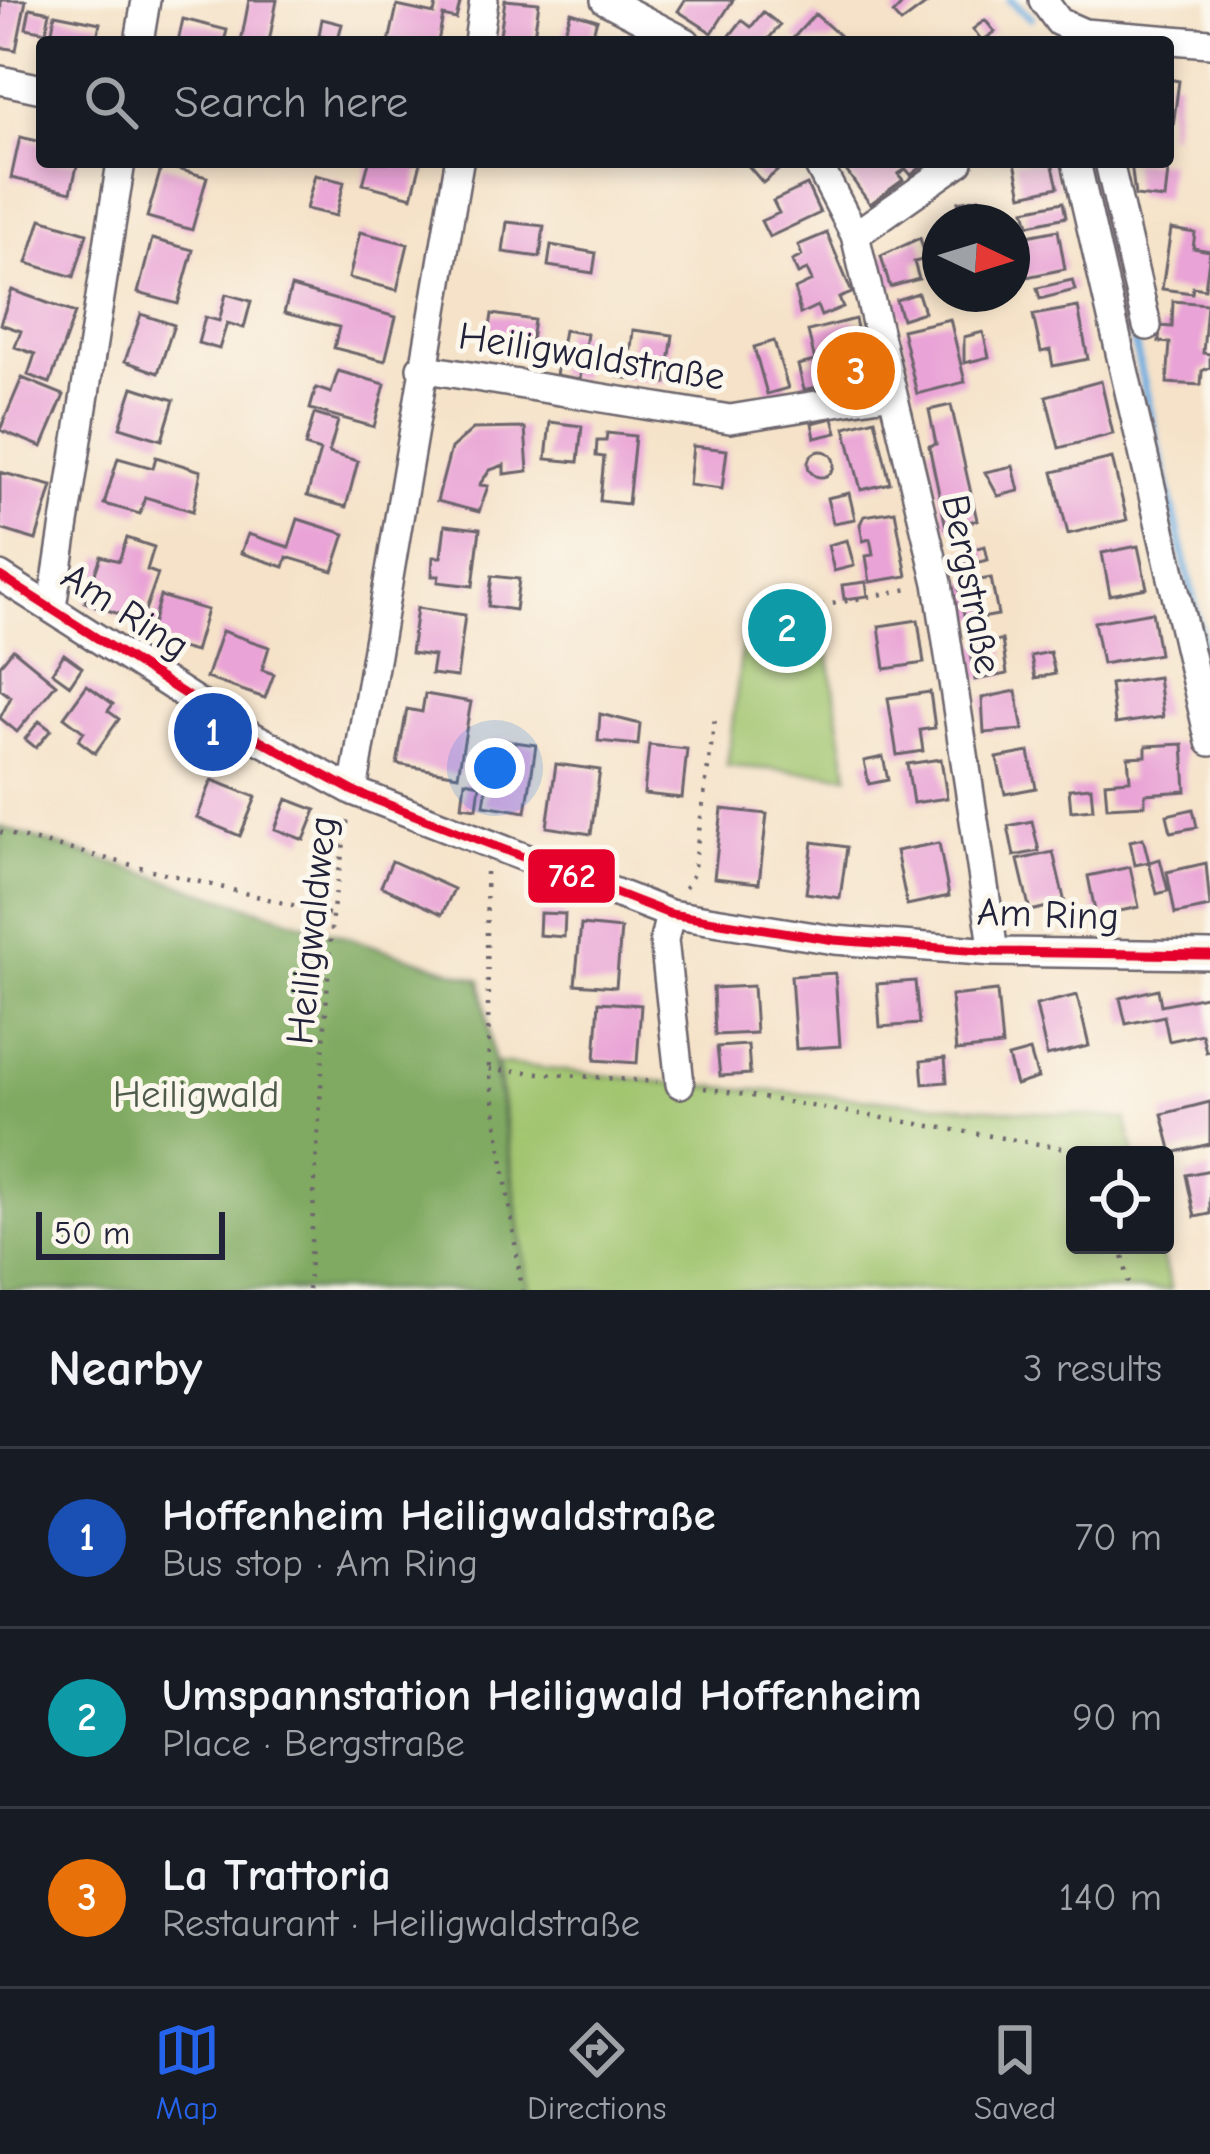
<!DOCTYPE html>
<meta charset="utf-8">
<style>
:root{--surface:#171b24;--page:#242831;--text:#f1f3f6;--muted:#9ea1a6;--line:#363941;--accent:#2563eb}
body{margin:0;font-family:"Comic Neue",sans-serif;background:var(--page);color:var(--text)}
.controls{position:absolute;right:36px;bottom:36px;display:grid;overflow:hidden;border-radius:12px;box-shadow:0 6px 18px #0003}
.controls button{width:108px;height:108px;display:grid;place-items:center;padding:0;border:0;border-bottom:3px solid var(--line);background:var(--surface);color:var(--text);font:60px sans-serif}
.compass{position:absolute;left:922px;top:204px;width:108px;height:108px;border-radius:50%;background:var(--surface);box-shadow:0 6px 18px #0003;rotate:94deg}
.scale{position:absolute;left:36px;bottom:30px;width:189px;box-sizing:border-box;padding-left:12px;border:6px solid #22223b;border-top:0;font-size:33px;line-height:42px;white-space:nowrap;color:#22223b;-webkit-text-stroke:9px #fbf7ec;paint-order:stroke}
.you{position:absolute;left:495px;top:768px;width:42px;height:42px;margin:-30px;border:9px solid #fff;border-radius:50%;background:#1a73e8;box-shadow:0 0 0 18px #1a73e833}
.badge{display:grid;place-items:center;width:78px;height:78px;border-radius:50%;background:var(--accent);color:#fff;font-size:39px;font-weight:700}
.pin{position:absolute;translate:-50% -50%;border:6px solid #fff;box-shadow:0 3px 12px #0006}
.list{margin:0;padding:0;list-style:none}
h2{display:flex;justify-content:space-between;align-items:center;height:156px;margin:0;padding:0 48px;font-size:51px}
h2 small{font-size:39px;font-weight:400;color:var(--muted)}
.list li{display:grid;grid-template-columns:78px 1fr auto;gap:36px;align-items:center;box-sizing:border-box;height:180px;padding:0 48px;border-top:3px solid var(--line)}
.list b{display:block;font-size:45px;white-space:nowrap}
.list p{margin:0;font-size:39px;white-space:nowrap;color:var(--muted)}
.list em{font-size:39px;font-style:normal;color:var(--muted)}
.icon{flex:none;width:66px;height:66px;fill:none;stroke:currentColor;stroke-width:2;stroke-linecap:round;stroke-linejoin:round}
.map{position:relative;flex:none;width:1210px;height:1290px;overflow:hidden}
.search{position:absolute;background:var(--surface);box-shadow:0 6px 18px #0003;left:36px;right:36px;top:36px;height:132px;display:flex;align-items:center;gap:30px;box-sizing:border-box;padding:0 42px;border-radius:12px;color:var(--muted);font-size:45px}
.sheet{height:696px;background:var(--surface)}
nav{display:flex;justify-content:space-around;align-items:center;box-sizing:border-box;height:168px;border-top:3px solid var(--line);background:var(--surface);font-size:33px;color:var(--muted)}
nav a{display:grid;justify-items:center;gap:6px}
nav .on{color:var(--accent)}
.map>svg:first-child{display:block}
.green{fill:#a1c56f;stroke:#627455;stroke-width:3}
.forest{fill:#80aa62;stroke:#51664e;stroke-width:3}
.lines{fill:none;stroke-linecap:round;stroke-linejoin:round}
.stream{stroke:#6daee1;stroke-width:8}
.building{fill:#e9a3d6}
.minor-casing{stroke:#6c656c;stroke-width:32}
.path{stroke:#6c656c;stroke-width:4.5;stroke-dasharray:3 9;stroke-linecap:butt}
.minor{stroke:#fff;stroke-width:27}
.bus-1-casing{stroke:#fbf7ec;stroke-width:18}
.bus-1{stroke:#e4002b;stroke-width:9}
.labels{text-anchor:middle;stroke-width:10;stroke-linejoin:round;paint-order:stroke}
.street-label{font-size:39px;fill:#22223b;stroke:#fbf7ec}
.park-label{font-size:39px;fill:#4e5b4d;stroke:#fbf7ec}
.line-badge{stroke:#fbf7ec;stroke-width:4.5}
.badge-label{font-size:33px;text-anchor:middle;font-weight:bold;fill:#fff}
</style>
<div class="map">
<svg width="1210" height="1290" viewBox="0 0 1210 1290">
<rect width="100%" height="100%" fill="#fbf7ec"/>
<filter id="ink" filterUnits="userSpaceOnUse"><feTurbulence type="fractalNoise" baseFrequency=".00833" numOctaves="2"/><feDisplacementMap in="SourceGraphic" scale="24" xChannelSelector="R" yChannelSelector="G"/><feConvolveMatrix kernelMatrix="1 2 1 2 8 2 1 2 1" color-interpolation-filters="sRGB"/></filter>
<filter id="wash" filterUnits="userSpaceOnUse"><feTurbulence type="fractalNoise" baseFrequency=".004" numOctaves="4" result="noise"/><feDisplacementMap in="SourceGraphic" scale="48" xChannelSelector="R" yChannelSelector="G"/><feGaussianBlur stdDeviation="2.7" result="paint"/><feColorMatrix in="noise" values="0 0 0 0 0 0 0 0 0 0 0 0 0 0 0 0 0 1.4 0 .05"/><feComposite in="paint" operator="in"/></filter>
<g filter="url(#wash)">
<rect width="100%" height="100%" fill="#f5e2c8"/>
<path class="green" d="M821 606 848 775 727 766 746 616Z
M497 1063 680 1084 1126 1119 1135 1155H1075V1245H1159L1171 1290H529Z"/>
<path class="forest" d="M0 827 481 980 529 1290H0Z"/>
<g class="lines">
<path class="stream" d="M1010 0 1031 18
M1093 162 1210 671"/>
</g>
<g id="blocks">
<path class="building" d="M1 0H26L16 50 0 47Z
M249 0H277L269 42H241Z
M437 0H461L456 19 443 16 438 42H389L397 6 434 14Z
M505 0 539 3 533 42H499Z
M685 0H733L712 33 678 11Z
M906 0H932L901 23 893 14Z
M30 8 50 12 46 32 26 28Z
M571 12 597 20 590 42H561Z
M763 12 780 25 766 42H725L742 20 751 27Z
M55 14 100 23 96 42H50Z
M815 14 839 35 829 42H800L794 37Z
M183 19 227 30 224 42H178Z
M322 19 342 24 338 39 319 35Z
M985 20 995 32 982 41 973 29Z
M1168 79 1179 81 1172 134H1168Z
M20 137 42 142V162H78L71 192 11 178Z
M369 162H421L412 197 363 184Z
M745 162H788L763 183Z
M840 162H928L911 175 906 169 898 174 903 180 870 204Z
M1015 162H1052L1058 187 1022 195Z
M1131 162H1169L1165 199 1135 196Z
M162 165 207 177 192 230 147 217Z
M315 175 344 182 336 216 306 209Z
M807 185 820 213 769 237 761 221 779 213 773 201Z
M979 198 984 220 962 222 958 202Z
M1063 202 1066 217 1029 225 1025 210Z
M41 219 87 233 74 277 27 263Z
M507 222 544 226 540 257 503 252Z
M1171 229 1195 233 1193 248 1210 251 1205 289 1193 287 1192 293 1162 289Z
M1058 230 1065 269 1017 279 1012 239Z
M360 232 408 244 397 290 349 278Z
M827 233 852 293 839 298 843 307 821 316 817 306 800 314 795 289 812 281 807 270 798 274 792 261 802 256 798 245Z
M920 238 926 259 914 262 919 279 890 287 881 256Z
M152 239 193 250 178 304 138 293Z
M551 245 596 253 593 273 548 266Z
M1072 280 1075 290 1040 299 1037 288Z
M291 287 396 317 385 361 334 348 339 327 284 313Z
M12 290 75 313 50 383 28 375 35 354 15 347 21 331 0 324Z
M918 293 924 312 902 319 896 300Z
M226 294 251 301 244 328 227 323 219 349 198 343 205 317 219 321Z
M1173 301 1207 304 1203 353 1210 354V367L1202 371 1201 385 1167 383 1170 343 1159 342 1160 326 1172 327Z
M1078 307 1088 359 1053 366 1050 350 1041 352 1033 315Z
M141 314 174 325 158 373 125 361Z
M492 314 534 320 529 355 487 349Z
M855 319 868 376 804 390 798 365 815 361 808 331Z
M950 319 965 382 917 394 902 330Z
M564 330 587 334 580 379 556 375Z
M633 330 673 335 666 383 619 377 623 348 631 349Z
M983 332 989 357 964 363V337Z
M774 341 788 388 767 394 754 347Z
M338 371 385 384 374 427 310 409 316 388 331 393Z
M22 378 64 395 42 447 0 430Z
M1101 381 1113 434 1059 448 1046 396Z
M133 387 174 400 162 440 120 427Z
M951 405 977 520 946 527 929 446 936 444 929 410Z
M314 414 338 421 329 453 358 461 346 507 307 496 320 451 305 446Z
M833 418 837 433 815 438 812 423Z
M875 419 890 483 861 490 845 427Z
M550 422 582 426 578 462 546 459Z
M525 428 528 471 504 474V465L490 470 479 485 488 486 479 512 437 501 451 448 473 429Z
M607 433 635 436 628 504 600 501 604 457 596 456 597 441H606Z
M693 446 727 450 722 489 689 485Z
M808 464a13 13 0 1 1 26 0a13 13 0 1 1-26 0Z
M156 457 201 471 193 511 145 497 140 514 104 504 118 458 153 468Z
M1112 458 1127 520 1068 534 1053 472Z
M1013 466 1019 491 998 496 985 472Z
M0 472 52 486 36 540 0 529Z
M849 493 855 519 833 523 827 498Z
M895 511 907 576 870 582 866 556 873 555 872 548 870 539 863 541 860 524 864 516Z
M298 519 345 534 333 571 287 557 284 567 241 553 248 534 289 547Z
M445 525 480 529 473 586 438 582 439 576H432L433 557H441Z
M127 538 154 547 147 570 158 574 141 622 85 602 101 556 119 561Z
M847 540 854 566 834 571 828 545Z
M985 546 988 560 967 565 964 551Z
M1138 546 1147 588 1110 595 1102 553Z
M492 576 519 579 515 610 488 606Z
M991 578 998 615 965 621 958 584Z
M866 582 868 596 844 599 842 585Z
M160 596 207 610 195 652 148 639Z
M417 608 465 615 457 677 431 674 434 656 411 653Z
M1152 612 1159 654 1102 664 1094 622Z
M918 620 924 663 885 669 879 626Z
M222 631 269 647 262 670 274 674 265 698 206 678Z
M1002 640 1007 674 975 680 970 645Z
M13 649 56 684 17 732 0 718 11 697 0 689V665Z
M1050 652 1055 674 1035 678 1031 656Z
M64 654 82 667 70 685 52 672Z
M1158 677 1163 717 1115 724 1110 684Z
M87 685 113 704 108 711 119 719 95 753 78 740 84 732 64 717Z
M1016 691 1023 730 984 733 982 698Z
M930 692 935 728 920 730 923 751 897 755 888 698Z
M425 694 471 702 458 775 397 764 407 709 422 712Z
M600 714 640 724 638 745 598 741Z
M39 721 51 730 36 748 25 739Z
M494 739 536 745 526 812 484 805Z
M1183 744 1186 791 1145 794V805L1107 807 1105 782 1130 780 1128 757 1146 756V746Z
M649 745 687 749 682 798 644 794Z
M1029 752 1036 788 1005 794 997 758Z
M883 757 888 780 869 784 864 761Z
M941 759 947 798 913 803 907 764Z
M556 764 600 770 591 834 547 827Z
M212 780 256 797 240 836 197 818Z
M465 781 480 784 477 808 462 806Z
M1091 787 1093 809 1071 811 1069 789Z
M287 799 316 810 304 840 275 829Z
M722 809 767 814 759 883 714 878Z
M1193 809 1197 827 1171 832 1167 815Z
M1032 821 1039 851 1014 856 1008 826Z
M1143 838 1149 862 1135 865 1130 841Z
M813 842 847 847 840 898 806 893Z
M939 843 949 896 907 905 896 851Z
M1053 852 1065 903 1030 911 1018 860Z
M1160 859 1168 891 1157 894 1149 862Z
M392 861 454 889 442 914 381 886Z
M1206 863 1210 907 1175 914 1167 872Z
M1130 867 1139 907 1096 916 1088 876Z
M540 913 565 914 564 937 539 935Z
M581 925 621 929 616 987 575 984Z
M835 973 840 1046 796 1049 791 976Z
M915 981 919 1024 880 1027 877 984Z
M753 986 756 1033 715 1035 713 988Z
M1158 989 1161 1005 1210 995V1051L1206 1052 1202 1034 1169 1041 1164 1016 1126 1024 1120 998Z
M997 991 1002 1046 956 1051 951 996Z
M1077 995 1089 1046 1047 1056 1036 1005Z
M599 1002 641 1005 637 1063 595 1060Z
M748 1045 750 1074 720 1076 717 1047Z
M1030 1051 1038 1078 1016 1085 1008 1057Z
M945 1058 947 1082 923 1084 921 1061Z
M1210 1102V1144L1172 1153 1162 1114Z
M1210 1170V1214L1195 1217 1186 1175Z"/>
</g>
</g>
<g filter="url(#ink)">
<use href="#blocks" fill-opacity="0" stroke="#6c656c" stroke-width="3"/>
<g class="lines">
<defs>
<path id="minor" d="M605 0 686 42
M1043 0 1059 22 1084 33 1210 43
M139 42 146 0
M478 42 484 0
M0 80 42 89
M817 162 855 235 938 583 994 952
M1076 162 1210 742
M1109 162 1147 326
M855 235 959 162
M421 368 730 419 892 393
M0 576 236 727 353 791 670 914 834 940 994 952 1210 955
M52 607 121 162
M353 791 459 162
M670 914 664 940 680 1084"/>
</defs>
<use href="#minor" class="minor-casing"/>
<path class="path" d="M821 606 914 588
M0 832 332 915
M486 872 489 1069 522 1290
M685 888 693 874 715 718
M489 1069 657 1082
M704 1088 1104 1155
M1121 1245 1130 1290
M308 1290 332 915 348 818"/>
<use href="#minor" class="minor"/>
<defs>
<path id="bus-1" d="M0 576 236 727 353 791 670 914 834 940 994 952 1210 955"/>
</defs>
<use href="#bus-1" class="bus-1-casing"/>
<use href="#bus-1" class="bus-1"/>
</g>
</g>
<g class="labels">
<g class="street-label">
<text transform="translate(592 355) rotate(9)" y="14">Heiligwaldstraße</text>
<text transform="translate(973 584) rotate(79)" y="14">Bergstraße</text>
<text transform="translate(126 610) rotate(33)" y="14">Am Ring</text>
<text transform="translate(1048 913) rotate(2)" y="14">Am Ring</text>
<text transform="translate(310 930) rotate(-84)" y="14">Heiligwaldweg</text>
</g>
<g class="park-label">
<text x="196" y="1107">Heiligwald</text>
</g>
</g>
<rect class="line-badge" x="526" y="847" width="91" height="58" rx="12" fill="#e4002b"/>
<g class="badge-label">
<text x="572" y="887">762</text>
</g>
</svg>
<div class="controls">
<button><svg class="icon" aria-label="locate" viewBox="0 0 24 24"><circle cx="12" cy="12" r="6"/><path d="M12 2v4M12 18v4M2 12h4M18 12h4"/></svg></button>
</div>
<svg class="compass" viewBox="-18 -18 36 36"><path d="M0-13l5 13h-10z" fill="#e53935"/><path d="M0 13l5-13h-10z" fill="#9ea1a6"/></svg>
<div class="scale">50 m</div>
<div class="you"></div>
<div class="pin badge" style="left:213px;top:732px;background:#1a4fb4">1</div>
<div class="pin badge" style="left:787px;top:628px;background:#0f9aa8">2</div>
<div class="pin badge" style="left:856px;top:371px;background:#e8710a">3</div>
<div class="search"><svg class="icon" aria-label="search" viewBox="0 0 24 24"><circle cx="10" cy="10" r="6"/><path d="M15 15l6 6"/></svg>Search here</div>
</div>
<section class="sheet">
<h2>Nearby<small>3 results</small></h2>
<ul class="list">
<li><span class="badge" style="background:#1a4fb4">1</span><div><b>Hoffenheim Heiligwaldstraße</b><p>Bus stop · Am Ring</p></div><em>70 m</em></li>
<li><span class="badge" style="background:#0f9aa8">2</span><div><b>Umspannstation Heiligwald Hoffenheim</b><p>Place · Bergstraße</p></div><em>90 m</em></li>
<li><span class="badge" style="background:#e8710a">3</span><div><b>La Trattoria</b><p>Restaurant · Heiligwaldstraße</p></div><em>140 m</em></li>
</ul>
</section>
<nav>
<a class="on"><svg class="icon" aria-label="map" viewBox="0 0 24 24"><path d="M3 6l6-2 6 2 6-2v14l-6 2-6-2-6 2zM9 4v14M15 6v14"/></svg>Map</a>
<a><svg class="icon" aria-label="directions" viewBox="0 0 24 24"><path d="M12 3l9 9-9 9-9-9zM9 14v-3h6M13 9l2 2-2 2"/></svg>Directions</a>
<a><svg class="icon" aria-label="saved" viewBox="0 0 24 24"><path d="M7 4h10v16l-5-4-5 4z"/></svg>Saved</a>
</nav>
